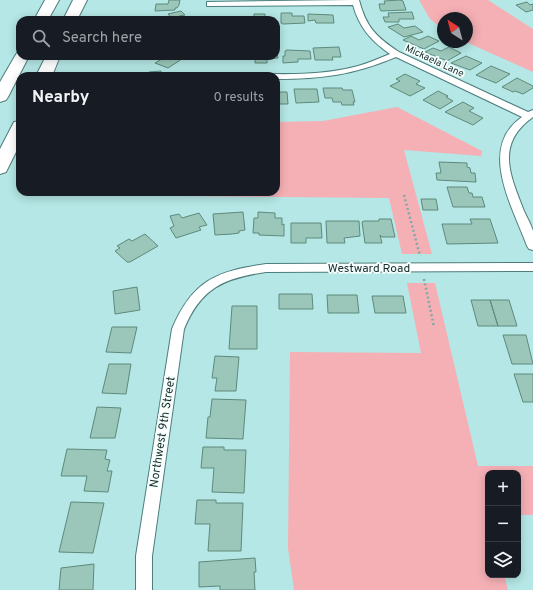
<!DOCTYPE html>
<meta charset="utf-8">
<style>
:root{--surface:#171b24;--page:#242831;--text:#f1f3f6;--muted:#9ea1a6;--line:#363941}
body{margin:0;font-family:Overpass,sans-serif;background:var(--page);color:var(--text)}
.controls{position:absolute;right:12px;bottom:12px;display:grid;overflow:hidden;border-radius:8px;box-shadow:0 2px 10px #0003}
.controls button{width:36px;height:36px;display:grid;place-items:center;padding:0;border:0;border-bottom:1px solid var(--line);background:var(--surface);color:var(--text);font:20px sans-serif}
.compass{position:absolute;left:437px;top:12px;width:36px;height:36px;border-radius:50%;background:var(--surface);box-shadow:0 2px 10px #0003;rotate:324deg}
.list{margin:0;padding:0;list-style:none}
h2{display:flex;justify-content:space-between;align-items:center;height:52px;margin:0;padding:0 16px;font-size:17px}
h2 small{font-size:13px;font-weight:400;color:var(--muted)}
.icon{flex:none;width:22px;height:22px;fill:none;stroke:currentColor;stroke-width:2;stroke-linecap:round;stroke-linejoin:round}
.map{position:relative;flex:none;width:533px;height:590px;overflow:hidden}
.search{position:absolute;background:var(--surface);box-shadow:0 2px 10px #0003;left:16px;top:16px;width:264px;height:44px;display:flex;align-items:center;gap:10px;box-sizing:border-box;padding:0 14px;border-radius:12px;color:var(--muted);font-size:15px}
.panel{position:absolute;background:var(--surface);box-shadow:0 2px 10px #0003;left:16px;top:72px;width:264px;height:124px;border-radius:12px}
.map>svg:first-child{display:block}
.green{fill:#f5b0b5}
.building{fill:#9ac7b9;stroke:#5e8a7c}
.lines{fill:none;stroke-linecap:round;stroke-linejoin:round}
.minor-casing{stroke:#4d7d7c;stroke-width:2}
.motorway-casing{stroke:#4d7d7c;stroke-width:2}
.path{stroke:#7fa8a6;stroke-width:2.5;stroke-dasharray:2 2.5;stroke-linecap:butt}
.minor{fill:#fff;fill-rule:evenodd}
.motorway{fill:#fff;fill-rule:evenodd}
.labels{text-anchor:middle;stroke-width:3.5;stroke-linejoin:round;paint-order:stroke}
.far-street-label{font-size:10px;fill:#182c2c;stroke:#f5fffe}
.street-label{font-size:12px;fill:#182c2c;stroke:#f5fffe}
</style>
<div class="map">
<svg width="533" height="590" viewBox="0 0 533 590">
<rect width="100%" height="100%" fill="#b4e7e5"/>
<path class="green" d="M419 0H488L533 29V72L466 42 467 18H443V29L430 19Z
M397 107 482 151 481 156 404 150 432 254H402L389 198 77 195 78 192H276V122L323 121Z
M407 283H435L478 466H533V515H518V473H488V575H504L508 590H294L288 548 290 352 421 353Z"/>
<path class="building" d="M169 0H180L179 5 177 8H175V10L155 11 156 4H168Z
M400 0 403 1 406 10 381 11 380 9 379 4H385L384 1Z
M527 2 530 5 533 4V10L526 12 516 5Z
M181 11 185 15 179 16 183 20 157 19 170 16 168 14Z
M412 12 414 19H399V22H385L383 17H389L388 13Z
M281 13H292V16H304L305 23 283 24 281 23Z
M254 14H265V17L275 18V20H254Z
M308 14 333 15 334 23H316L315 20 308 21Z
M398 24 404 28 415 26 423 32 404 37 388 27Z
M411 36 419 40 428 36 439 41 424 49 403 40Z
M276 46 278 58 267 59V63H255V56H276Z
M339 47 341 57H332L333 60H315L313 48Z
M449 47 461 53 447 61 425 52 433 48 441 51Z
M287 50 310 51 311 59H298V62L283 63V56H285V51Z
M167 56H174L182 59 168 68 155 63Z
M225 56H238V59H225Z
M466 56 482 63 470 70 451 63Z
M491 66 510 74 496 83 476 75Z
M161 71V76H148L149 72Z
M405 74 420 81 416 84 425 88 410 96 390 86 400 81 396 79Z
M517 78 533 86V88L523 94 515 91 513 92 502 87Z
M323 88H342L343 90H352L355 102H353L354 105H342L341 102H333L332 98H325Z
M276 89 277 92H287L288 104H276Z
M294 89H317L319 102 296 103Z
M438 91 448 96 446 97 453 101 440 109 423 100Z
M463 102 474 108 469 111 483 118 473 125 445 112Z
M439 162 467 163V167L470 168 471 173H475L476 182 437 180 436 173H441Z
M447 187H467L469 193H472L473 197H482L485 207H453Z
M421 199H436L438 210H423Z
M243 212 245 230 239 231V233L232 234 215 235 213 214Z
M258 212 275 213V218H282V225L284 224V236L259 235V233H253L254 218H258Z
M199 213 207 225 199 227 201 230 176 238 170 228 174 226 170 216 179 214 182 218Z
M379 219H391L395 237H382L380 235 382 243H365L362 222 364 221H379Z
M470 219H490L498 243 447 244 442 224H472Z
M326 221H359L360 236 344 238 345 243H327Z
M291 223H321L322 238H306V243H291Z
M145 234 158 246 130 262H127L115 251 120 248 117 246 129 239 132 241Z
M137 287 140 310 115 314 113 291Z
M279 294H312L313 309H279Z
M327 295H357L359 313H328Z
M372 296H403L406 313H375Z
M471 300H490L498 326H478Z
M490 300H509L517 326H498Z
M232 306H257V349H229Z
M112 327H137L131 353 106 352Z
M503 335H526L533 364H512Z
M215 356 239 357 236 391H215L217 378H212Z
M109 364H131L126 394 102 393Z
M514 374H533V402H523Z
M212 399 246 400 243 439 206 438 208 417H210Z
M97 407 121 408 115 438H90Z
M203 447H224V450H246L244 493 212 492 214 468H201Z
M67 449 107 450 105 459 110 460 107 471H112L108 492 84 491 87 476H61Z
M197 500H216V503H243L241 551H208L210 524H195Z
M71 502 104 503 93 553 59 552Z
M255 558 256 572H254L255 590H220V586L199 587V562Z
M94 564 93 590H59L61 568Z"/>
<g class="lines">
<defs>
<path id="minor" d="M351 0H359C366 27 376 37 399 52L528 112 533 110V117C495 144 510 175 524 211 527 218 531 224 533 231 533 237 533 244 533 250L529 249 527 246C513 207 477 148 522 117L396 57C353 75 322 79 276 79V76H228L232 73C274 74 318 77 358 66 369 63 379 58 390 54 371 41 359 27 353 5L210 6H207V2Z
M533 263V271L266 272C224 278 201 288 184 329L152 556V590H136V556L172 329C192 281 216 271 266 264Z"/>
<path id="motorway" d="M45 0H59L48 20H34Z
M73 0H87L77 20H63Z
M20 52V56H29L8 97 6 100 0 102V82L15 56 17 53Z
M46 56H60L52 76H36Z
M20 121V144L6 172 0 174V149L14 122Z"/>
</defs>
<use href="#minor" class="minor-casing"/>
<use href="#motorway" class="motorway-casing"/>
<path class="path" d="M404 195 420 256
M424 279 434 327"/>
<use href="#minor" class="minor"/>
<use href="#motorway" class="motorway"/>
</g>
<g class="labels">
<g class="far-street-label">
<text transform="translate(435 60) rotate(25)" y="4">Mickaela Lane</text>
</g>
<g class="street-label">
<text x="369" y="272">Westward Road</text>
<text transform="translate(162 432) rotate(-81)" y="4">Northwest 9th Street</text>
</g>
</g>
</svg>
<div class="controls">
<button>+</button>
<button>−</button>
<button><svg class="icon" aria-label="layers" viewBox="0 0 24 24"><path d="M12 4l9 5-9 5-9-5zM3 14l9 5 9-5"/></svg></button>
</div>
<svg class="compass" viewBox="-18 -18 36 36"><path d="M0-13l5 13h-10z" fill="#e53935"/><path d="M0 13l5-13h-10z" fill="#9ea1a6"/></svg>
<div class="search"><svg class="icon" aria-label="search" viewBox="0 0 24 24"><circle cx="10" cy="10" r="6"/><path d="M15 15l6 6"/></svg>Search here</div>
<section class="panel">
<h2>Nearby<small>0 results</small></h2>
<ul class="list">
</ul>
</section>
</div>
